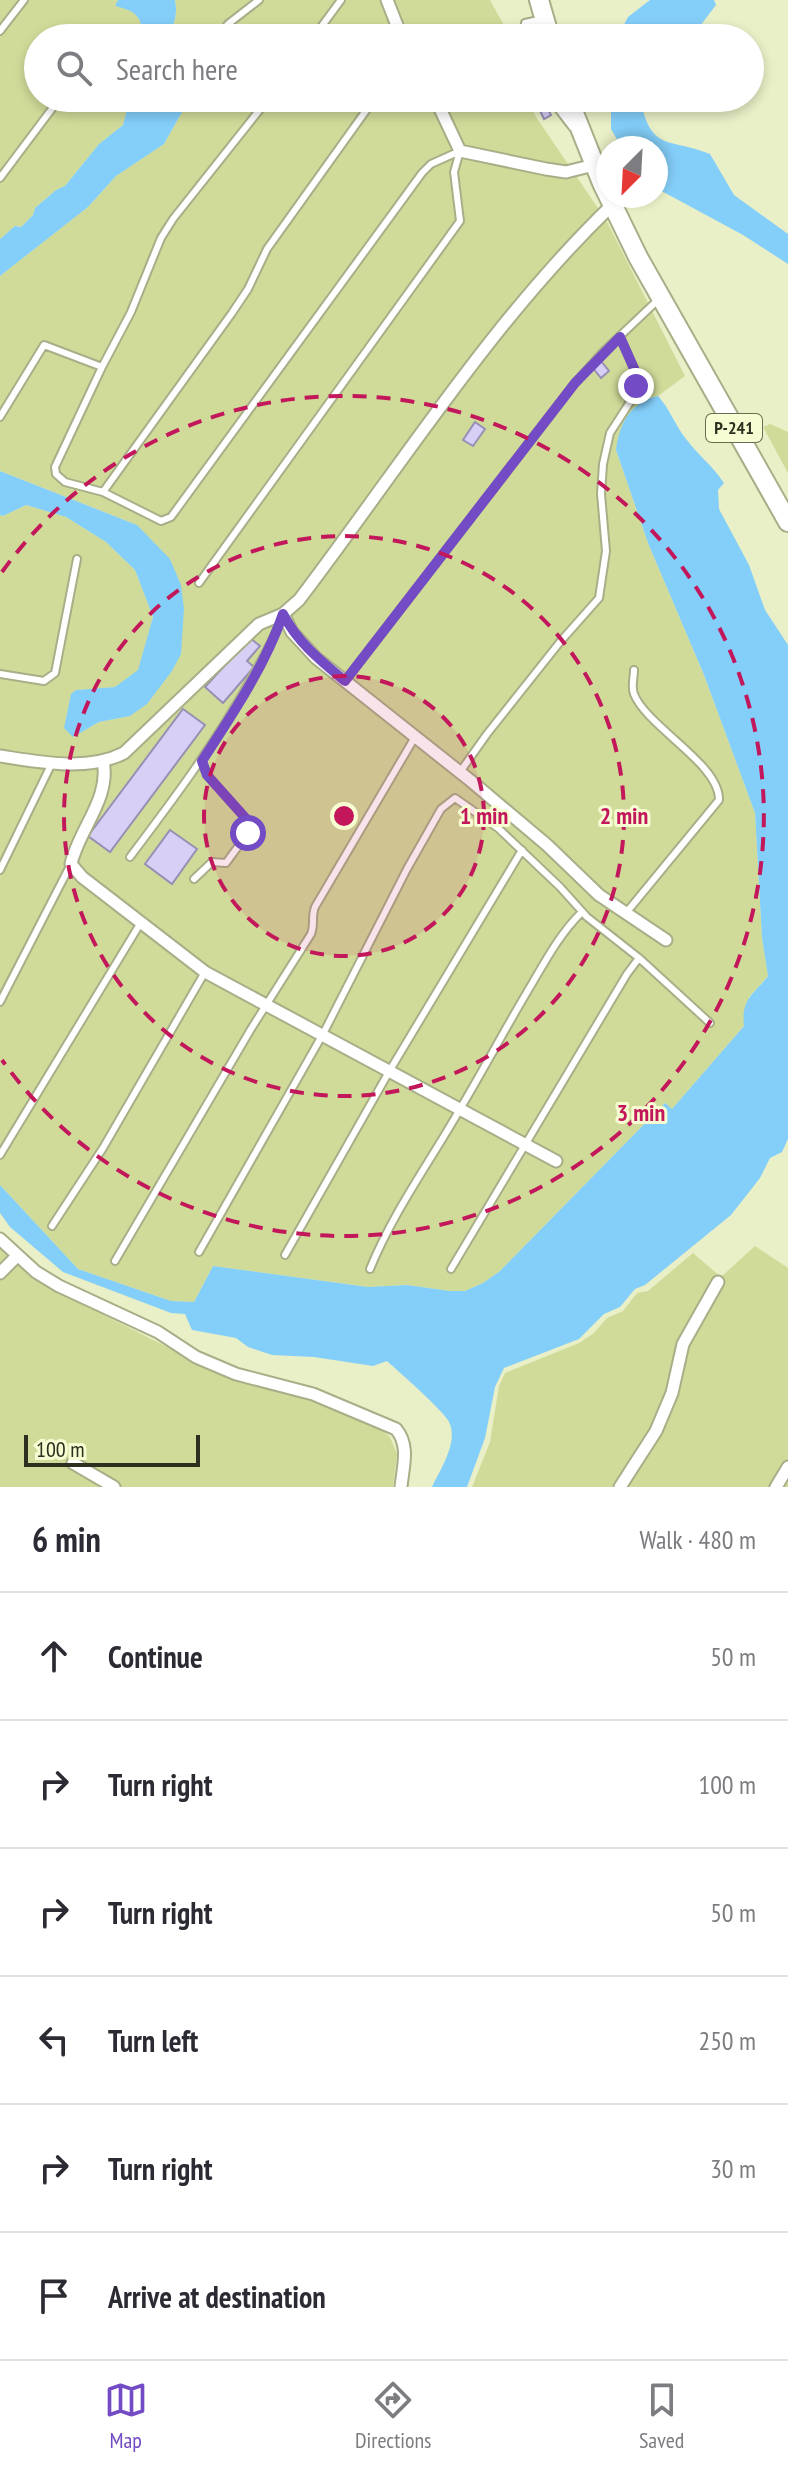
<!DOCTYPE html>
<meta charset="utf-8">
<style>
:root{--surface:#fff;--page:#f7f7f7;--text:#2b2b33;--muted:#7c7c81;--line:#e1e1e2;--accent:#734bc4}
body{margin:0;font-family:"PT Sans Narrow",sans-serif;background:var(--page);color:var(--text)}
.compass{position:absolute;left:596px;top:136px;width:72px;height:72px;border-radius:50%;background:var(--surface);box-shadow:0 4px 12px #0003;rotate:204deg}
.scale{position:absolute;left:24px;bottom:20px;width:176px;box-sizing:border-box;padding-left:8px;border:4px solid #2d2f1f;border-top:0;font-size:22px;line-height:28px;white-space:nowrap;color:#2d2f1f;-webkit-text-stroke:6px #f6fdd3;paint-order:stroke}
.stop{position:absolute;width:24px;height:24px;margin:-18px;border:6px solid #734bc4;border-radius:50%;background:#fff}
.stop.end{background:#734bc4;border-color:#fff;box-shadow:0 2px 8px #0008}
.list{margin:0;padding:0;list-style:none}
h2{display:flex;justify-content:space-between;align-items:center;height:104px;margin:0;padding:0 32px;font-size:34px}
h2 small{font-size:26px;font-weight:400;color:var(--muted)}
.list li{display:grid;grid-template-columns:52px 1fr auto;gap:24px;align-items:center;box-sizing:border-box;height:128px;padding:0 32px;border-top:2px solid var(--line)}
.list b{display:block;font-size:30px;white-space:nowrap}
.list em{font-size:26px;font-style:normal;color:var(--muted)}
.icon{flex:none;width:44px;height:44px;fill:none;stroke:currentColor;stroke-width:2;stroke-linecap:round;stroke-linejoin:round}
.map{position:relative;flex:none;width:788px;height:1487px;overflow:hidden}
.search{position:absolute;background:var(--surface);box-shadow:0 4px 12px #0003;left:24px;right:24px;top:24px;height:88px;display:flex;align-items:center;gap:20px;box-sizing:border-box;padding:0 28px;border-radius:44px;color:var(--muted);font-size:30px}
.sheet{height:872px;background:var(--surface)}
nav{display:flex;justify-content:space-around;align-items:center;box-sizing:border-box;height:112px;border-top:2px solid var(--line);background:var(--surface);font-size:22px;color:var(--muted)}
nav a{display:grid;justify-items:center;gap:4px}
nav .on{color:var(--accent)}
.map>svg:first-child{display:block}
.green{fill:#d1db99}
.water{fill:#84cffa}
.building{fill:#d8cff7;stroke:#978fb4;stroke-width:2}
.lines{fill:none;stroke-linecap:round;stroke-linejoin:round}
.service-casing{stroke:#a8ae87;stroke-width:10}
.minor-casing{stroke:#a8ae87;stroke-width:15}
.trunk-casing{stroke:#a8ae87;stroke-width:22}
.service{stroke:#fff;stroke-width:6}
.minor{stroke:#fff;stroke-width:11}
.trunk{stroke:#fff;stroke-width:18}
.route{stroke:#734bc4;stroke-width:10}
.ring{fill:none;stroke:#c2185b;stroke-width:4;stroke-dasharray:14 10}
.labels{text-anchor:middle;stroke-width:6;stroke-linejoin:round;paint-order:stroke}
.shield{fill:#f6fdd3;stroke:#696d55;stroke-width:2}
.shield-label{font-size:18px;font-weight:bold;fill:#2d2f1f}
.centre{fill:#c2185b;stroke:#f6fdd3;stroke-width:4}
.ring-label{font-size:24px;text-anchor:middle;font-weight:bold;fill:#c2185b;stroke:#f6fdd3;stroke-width:6;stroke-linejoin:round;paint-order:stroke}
</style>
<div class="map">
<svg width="788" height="1487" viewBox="0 0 788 1487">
<rect width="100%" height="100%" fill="#e9efc6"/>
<path class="green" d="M0 0H118L116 6C136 11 143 16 143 38H38V98H130L123 125 99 144 65 186 56 190 35 208 33 215 21 227 15 226 0 239Z
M175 0H490L511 38H167C174 25 178 15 175 0Z
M190 98H531L534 114 606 220 685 376 658 396 646 398 616 450 648 543 704 675 755 813 762 937 768 976 749 997 744 1026 672 1109 665 1103 500 1271 483 1283 465 1291H450L407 1285 368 1287 213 1266 194 1302 171 1301 78 1269 0 1185V515L3 516 26 505 66 517 106 542 135 570 153 617 139 670 115 687 77 690 73 737 99 722 130 716 172 671 137 525 0 471V276L88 207 116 176 164 144Z
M770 424 788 432V473L763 427Z
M0 1246 60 1293 193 1360 362 1414 390 1437 397 1454 393 1487H0Z
M755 1246 788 1268V1487H472L490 1442 499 1386 505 1373 579 1343 594 1333 607 1318 623 1311 637 1293 648 1291 693 1253 721 1277Z"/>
<path class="water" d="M118 0H175C178 15 174 25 167 38H143C142 16 136 11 115 6Z
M650 0H714L716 5 691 38H617L628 17Z
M130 98H190L164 144 116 176 88 207 0 276V239L15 226 21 227 33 215 35 208 56 190 65 186 99 144 123 125Z
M611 98H640C651 153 668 137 710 154L734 195 788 234V264L743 235 656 188V148H622L611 129Z
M658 396C670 409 675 425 686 439 698 455 713 466 724 483L718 490 719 509 749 565 765 610 788 645V1139L782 1152 770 1158 760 1178 731 1215 645 1285 635 1289 620 1307 604 1314 579 1339 504 1368 495 1387 485 1438 467 1487H432C440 1470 459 1442 449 1422 444 1411 399 1372 387 1361L373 1366 314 1357 272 1355 248 1347 236 1338 192 1330 185 1314 171 1313 63 1272 10 1227 0 1213V1185L78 1269 171 1301 194 1302 213 1266 368 1287 407 1285 450 1291H465L483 1283 500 1271 665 1103 672 1109 744 1026C741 999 753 995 768 976L762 938 755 813 704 675 648 543 616 450C619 424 631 401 658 396Z
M0 471 137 525 170 559 181 585 184 609 181 654 172 671 147 704 130 716 99 722 73 737 64 728 71 694 76 690 115 687 138 670 153 617 135 570 106 542 66 517 26 505 3 516 0 515Z"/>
<path class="building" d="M534 98H543L551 115 544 119Z
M601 361 609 371 601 378 593 368Z
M475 422 485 429 473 446 463 440Z
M250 638 260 646 247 661 254 667 223 703 205 687Z
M183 709 205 725 110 852 88 836Z
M170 830 197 849 172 884 145 864Z"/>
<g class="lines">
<defs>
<path id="service" d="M0 31 24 0
M217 38 228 24 259 0
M313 38 341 0
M523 38 525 23 534 21 541 25
M209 98 210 106
M269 98 173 219 161 238 131 312 102 367 55 467 56 474 65 482 103 492 161 521 171 517 422 173 431 164 460 151
M550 98 572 127
M0 178 60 98
M0 417 44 345 102 367
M103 492 232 313 248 289 267 249 375 98
M199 583 460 221 454 172 460 151
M0 674 44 681 55 673 77 559
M345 681 575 383 601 354 660 298
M460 772 487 734 560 642 599 598 606 551 601 494 603 464 610 433 632 399 636 386V373L620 337
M130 857C173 800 215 744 250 681 262 659 275 638 283 614
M0 870 52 763
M194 879 212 862 226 863 248 833 249 822 207 775 202 761
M626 913 719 800C720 764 647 727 634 694 631 687 634 678 634 670
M0 1002 71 864
M0 1155 140 924
M52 1226 103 1148 205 972
M199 1252 323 1034 407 869 441 809 455 798 498 828 560 887 587 917 639 958 710 1023
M285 1255 390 1070 522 850
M115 1261 251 1029 311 934C315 924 311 917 315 907L415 737
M370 1269C394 1210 432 1159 463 1104 487 1063 509 1022 533 982 547 958 562 931 582 912
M451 1269 627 974 639 958"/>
<path id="minor" d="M387 0 402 38
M435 98 460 151 546 169 566 172 594 165
M283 614 292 632 316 658 471 781 547 845 599 895 666 940
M0 756C40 762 87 772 124 753L259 624 283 614 299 600C401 466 490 323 612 205
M103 761C111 798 79 829 71 864L82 877 205 972 556 1161
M0 1239 36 1272 59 1286 158 1332 196 1357 236 1374 313 1394 396 1429C410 1446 403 1466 401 1487
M0 1273 17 1256
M73 1463 114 1487
M620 1487 656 1431 672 1393 683 1344 718 1282
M776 1487 788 1467"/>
<path id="trunk" d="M539 0 550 38
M568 98 602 183 638 257 788 522"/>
</defs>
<use href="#service" class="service-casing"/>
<use href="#minor" class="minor-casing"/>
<use href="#trunk" class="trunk-casing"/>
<use href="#service" class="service"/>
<use href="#minor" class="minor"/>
<use href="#trunk" class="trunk"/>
</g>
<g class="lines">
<path class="route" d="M248 833 249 822 207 775 202 761C232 715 265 666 283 614 298 643 321 661 345 681L575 383 620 337 636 373V386"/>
</g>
<circle cx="344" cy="816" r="140" fill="#c2185b" fill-opacity=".12"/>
<g class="ring">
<circle cx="344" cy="816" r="140"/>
<circle cx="344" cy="816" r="280"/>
<path d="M2 572A420 420 0 1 1 2 1060"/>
</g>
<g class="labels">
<rect class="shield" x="706" y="414" width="56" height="28" rx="6"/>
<g class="shield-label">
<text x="734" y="434">Р-241</text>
</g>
</g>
<circle cx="344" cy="816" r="12" class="centre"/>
<g class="ring-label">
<text x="484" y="824">1 min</text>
<text x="624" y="824">2 min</text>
<text x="641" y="1121">3 min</text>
</g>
</svg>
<svg class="compass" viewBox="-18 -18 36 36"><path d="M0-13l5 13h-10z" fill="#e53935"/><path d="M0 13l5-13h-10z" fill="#7c7c81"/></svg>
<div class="scale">100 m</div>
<div class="stop" style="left:248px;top:833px"></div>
<div class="stop end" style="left:636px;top:386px"></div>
<div class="search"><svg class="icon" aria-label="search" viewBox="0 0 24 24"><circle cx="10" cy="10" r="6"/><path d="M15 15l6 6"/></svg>Search here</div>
</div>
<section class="sheet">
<h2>6 min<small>Walk · 480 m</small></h2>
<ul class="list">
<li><svg class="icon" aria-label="ahead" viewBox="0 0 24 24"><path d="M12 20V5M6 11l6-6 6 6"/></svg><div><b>Continue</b></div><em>50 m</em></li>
<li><svg class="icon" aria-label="right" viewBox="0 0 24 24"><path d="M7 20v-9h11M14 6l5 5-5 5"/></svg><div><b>Turn right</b></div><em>100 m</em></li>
<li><svg class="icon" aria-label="right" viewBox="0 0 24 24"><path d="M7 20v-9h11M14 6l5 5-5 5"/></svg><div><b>Turn right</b></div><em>50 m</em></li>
<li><svg class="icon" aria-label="left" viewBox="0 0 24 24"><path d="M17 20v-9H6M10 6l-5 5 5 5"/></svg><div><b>Turn left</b></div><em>250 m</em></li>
<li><svg class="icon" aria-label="right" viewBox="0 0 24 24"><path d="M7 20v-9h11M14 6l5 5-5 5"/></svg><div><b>Turn right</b></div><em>30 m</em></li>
<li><svg class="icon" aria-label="arrive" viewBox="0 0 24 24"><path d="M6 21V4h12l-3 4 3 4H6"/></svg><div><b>Arrive at destination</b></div></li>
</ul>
</section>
<nav>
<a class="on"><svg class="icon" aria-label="map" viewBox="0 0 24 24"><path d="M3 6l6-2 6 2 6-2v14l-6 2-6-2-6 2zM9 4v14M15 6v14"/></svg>Map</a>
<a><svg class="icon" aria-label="directions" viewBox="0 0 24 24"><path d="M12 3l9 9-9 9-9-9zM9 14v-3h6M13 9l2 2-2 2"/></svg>Directions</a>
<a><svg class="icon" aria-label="saved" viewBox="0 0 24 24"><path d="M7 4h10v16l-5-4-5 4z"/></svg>Saved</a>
</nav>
